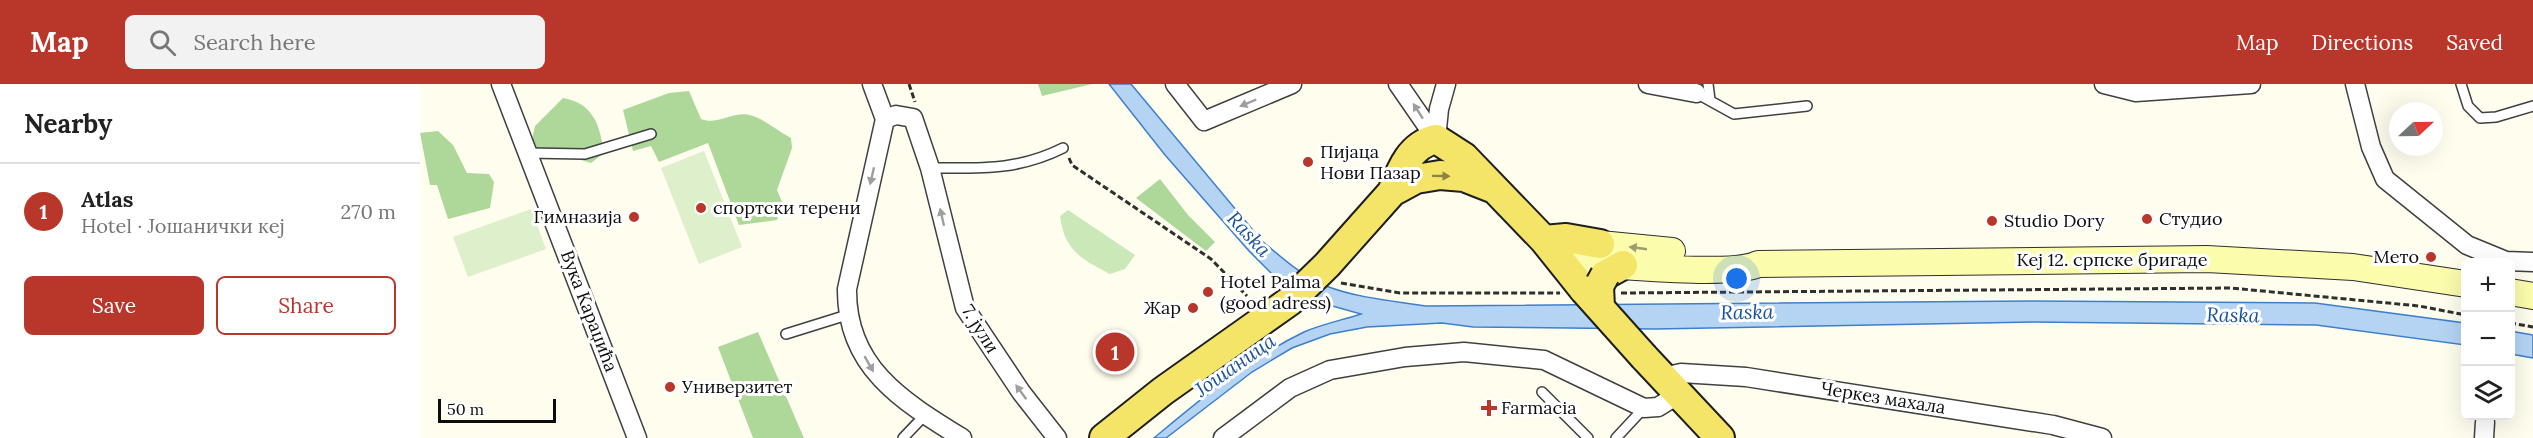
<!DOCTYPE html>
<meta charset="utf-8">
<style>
:root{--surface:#fff;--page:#f2f2f2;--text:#222;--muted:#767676;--line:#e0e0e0;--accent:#b9362a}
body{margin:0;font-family:Lora,serif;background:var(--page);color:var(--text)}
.controls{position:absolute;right:18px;bottom:18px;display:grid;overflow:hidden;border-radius:9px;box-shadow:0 6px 24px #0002}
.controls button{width:54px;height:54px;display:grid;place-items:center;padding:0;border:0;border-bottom:2px solid var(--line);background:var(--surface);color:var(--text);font:30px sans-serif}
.compass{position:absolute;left:1969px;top:18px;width:54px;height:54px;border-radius:50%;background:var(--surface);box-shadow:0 6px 24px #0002;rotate:68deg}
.scale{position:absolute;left:18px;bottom:15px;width:118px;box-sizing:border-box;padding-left:6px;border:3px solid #0d0d0d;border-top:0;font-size:16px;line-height:21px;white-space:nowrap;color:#0d0d0d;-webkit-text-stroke:4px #fff;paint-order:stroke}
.you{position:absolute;left:1317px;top:195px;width:21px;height:21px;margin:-15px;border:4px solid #fff;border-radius:50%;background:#1a73e8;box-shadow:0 0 0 9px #1a73e833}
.badge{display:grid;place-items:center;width:39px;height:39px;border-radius:50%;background:var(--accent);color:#fff;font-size:20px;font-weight:700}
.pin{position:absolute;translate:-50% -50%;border:3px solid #fff;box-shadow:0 2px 6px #0006}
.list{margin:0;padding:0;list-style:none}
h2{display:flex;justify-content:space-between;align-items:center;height:78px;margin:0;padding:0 24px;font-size:26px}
h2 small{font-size:20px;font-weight:400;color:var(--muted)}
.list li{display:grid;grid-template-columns:39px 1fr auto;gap:18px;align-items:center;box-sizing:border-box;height:96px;padding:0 24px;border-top:2px solid var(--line)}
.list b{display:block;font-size:22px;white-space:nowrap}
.list p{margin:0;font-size:20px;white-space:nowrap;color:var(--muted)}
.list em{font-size:20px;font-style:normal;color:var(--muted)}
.actions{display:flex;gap:12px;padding:18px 24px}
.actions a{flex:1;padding:14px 0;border:2px solid var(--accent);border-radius:9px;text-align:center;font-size:21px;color:var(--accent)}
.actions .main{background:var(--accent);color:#fff}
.icon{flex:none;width:33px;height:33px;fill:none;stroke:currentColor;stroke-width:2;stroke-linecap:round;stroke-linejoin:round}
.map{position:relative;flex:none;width:2113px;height:354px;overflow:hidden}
header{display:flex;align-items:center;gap:36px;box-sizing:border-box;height:84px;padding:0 30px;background:var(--accent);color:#fff}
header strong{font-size:28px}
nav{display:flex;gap:33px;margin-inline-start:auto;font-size:21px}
.search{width:420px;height:54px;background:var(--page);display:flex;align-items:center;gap:15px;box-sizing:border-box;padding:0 21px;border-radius:9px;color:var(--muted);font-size:22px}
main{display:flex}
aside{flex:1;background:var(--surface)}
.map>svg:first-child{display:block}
.green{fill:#cbe8b9}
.forest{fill:#add899}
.pitch{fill:#deefcb}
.water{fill:#b5d4f4;stroke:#3e7fc9;stroke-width:1.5}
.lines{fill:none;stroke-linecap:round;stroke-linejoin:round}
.lane-casing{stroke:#404040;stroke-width:12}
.street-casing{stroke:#404040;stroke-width:21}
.secondary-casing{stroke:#2f2f2f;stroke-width:28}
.primary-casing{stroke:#1e1e1e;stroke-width:32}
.path{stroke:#2f2f2f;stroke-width:3;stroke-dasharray:6 3;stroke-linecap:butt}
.lane{stroke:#fff;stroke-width:9}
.street{stroke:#fff;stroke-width:18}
.secondary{stroke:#fbfcac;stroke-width:26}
.primary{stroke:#f4e569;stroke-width:28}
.primary-bridge-casing{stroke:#1e1e1e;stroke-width:32;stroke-linecap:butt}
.primary-bridge{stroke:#f4e569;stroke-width:28}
.oneway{fill:#9e9e9e}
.oneway2{fill:#8c8440}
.oneway3{fill:#9c9c6c}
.poi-dot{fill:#b9362a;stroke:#fff;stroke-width:2}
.labels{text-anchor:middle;stroke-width:6;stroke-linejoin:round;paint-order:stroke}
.poi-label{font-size:18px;fill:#0d0d0d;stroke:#fff;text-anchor:start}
.street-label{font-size:18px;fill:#0d0d0d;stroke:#fff}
.water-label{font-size:20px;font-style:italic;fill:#1a529b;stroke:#fff}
</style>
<header>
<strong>Map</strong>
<div class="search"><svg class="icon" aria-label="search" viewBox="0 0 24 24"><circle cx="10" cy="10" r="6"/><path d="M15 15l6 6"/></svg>Search here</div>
<nav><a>Map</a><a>Directions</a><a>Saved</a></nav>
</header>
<main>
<aside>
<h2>Nearby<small></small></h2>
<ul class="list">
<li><span class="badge">1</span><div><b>Atlas</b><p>Hotel · Јошанички кеј</p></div><em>270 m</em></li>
</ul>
<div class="actions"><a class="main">Save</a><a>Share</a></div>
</aside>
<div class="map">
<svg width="2113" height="354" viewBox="0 0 2113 354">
<rect width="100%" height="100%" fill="#fefdee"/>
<path class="green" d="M648 126 715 171 705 185 690 190C661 175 644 166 640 132Z"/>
<path class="forest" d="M618 0H672L622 12Z
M269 7 281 35C298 42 315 25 333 32 345 36 358 47 371 54L372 64 357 106 362 118 357 136 319 141 288 59 239 78 231 62 213 67 203 26 249 9Z
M143 14C173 19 180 41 184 69L171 79 137 69 119 71 111 60 115 42Z
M18 47 33 61 47 89 69 90 74 98 70 124 28 135 17 101H10L0 49Z
M740 95 768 131 795 158 786 167 716 114Z
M338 248 384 354H333L298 263Z"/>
<path class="pitch" d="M284 67 322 163 279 180 241 84Z
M111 125 126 165 48 193 33 153Z"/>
<path class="water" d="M689 0H711L842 157C861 173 882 192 906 202 937 214 974 217 1006 222L1611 217 1895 219 2045 239V261L1896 241 1613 238 1235 245 1053 243 1022 239 947 243 910 250 872 264 832 288 746 354H734C781 315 828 275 884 248 902 240 923 236 941 230L891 216 858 196 829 167 745 71Z
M2090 247 2113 251V274L2091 270Z"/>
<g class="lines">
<defs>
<path id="lane" d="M1288 0 1290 16
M2041 0 2048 22 2060 34 2076 33 2113 22
M1276 9 1314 30 1387 22
M107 69 165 70 231 50
M510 84C560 84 597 87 643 64
M366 250 427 231
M1122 308 1168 354
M483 354 505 331
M1196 354 1224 324"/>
<path id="street" d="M81 0 217 354
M452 0 465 35
M755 0 784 37 872 0
M978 0 1016 55
M1228 0 1276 9
M1684 0 1716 8 1831 0
M1935 0 1951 63 1965 95 2047 161 2086 177 2113 178
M465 35 476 31 493 34 510 84 545 224 601 308 637 354
M465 35 427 205C426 283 482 317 542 354
M1016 55 1019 25 1026 0
M1243 293 1261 289 1326 293 1633 341 1682 354
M803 354 870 304 910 286 985 273 1044 268 1124 276 1224 324 1238 323 1259 310
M2064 354 2065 338"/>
<path id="secondary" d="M1162 169 1180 160 1252 167
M1145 182 1161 179C1196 181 1313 193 1338 180L1787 175 1933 183 2046 200
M2090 208 2113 212"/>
<path id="primary" d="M972 108C981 85 990 61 1016 55L1044 73 1124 156 1164 206
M1124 156 1146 154 1180 160
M1185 191 1203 181
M1224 273 1300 354
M684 354 743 307 870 217 907 181 972 108 996 95 1020 91 1044 93 1072 104"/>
</defs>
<use href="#lane" class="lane-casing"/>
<use href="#street" class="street-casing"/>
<use href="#secondary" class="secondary-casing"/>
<use href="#primary" class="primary-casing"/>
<path class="path" d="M489 0 495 18
M649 74 652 81 791 175 827 212
M921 199 980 209H1140
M1201 209 1811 204 1999 222 2046 231
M2090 239 2113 243"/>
<use href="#lane" class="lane"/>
<use href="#street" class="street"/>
<use href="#secondary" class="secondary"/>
<use href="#primary" class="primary"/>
<defs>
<path id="primary-bridge" d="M1164 206 1224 273
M1180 223 1179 202 1185 191"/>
</defs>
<use href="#primary-bridge" class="primary-bridge-casing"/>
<use href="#primary-bridge" class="primary-bridge"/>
</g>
<defs><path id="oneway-solid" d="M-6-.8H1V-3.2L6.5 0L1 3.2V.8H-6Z" transform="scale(1.5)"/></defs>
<g class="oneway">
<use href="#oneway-solid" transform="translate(828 19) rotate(157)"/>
<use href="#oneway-solid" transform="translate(998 27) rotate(-123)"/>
<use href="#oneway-solid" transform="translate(452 92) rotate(103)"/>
<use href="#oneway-solid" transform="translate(522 133) rotate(-103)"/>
<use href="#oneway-solid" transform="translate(449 280) rotate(60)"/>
<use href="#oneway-solid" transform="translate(601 308) rotate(-126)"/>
</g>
<use class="oneway2" href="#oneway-solid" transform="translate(1021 92) rotate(1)"/>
<use class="oneway3" href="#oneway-solid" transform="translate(1218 164) rotate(-172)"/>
<g class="poi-dot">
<circle cx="888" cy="78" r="6"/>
<circle cx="281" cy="124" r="6"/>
<circle cx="214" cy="133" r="6"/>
<circle cx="1727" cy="135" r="6"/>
<circle cx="1572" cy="137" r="6"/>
<circle cx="2011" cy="173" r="6"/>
<circle cx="788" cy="208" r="6"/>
<circle cx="773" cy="224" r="6"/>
<circle cx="250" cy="303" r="6"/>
<path d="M1066 315h6v6h6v6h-6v6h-6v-6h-6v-6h6z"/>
</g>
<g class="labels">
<g class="poi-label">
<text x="900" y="74">Пијаца<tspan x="900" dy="21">Нови Пазар</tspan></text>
<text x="293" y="130">спортски терени</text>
<text x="202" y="139" text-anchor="end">Гимназија</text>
<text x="1739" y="141">Студио</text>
<text x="1584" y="143">Studio Dory</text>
<text x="1999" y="179" text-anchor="end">Мето</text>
<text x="800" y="204">Hotel Palma<tspan x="800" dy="21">(good adress)</tspan></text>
<text x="761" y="230" text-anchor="end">Жар</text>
<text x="262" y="309">Универзитет</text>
<text x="1081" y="330">Farmacia</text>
</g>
<g class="street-label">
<text x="1692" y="182">Кеј 12. српске бригаде</text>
<text transform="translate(169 227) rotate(69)" y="6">Вука Караџића</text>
<text transform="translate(560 245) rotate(58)" y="6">7. јули</text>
<text transform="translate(1463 314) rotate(9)" y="6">Черкез махала</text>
</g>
<g class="water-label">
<text transform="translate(829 150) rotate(47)" y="7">Raska</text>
<text transform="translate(1327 228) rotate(-1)" y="7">Raska</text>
<text transform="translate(1813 231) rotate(1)" y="7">Raska</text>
<text transform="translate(815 281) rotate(-35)" y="7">Јошаница</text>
</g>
</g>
</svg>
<div class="controls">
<button>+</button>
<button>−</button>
<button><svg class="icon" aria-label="layers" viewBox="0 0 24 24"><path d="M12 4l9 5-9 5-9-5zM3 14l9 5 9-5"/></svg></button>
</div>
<svg class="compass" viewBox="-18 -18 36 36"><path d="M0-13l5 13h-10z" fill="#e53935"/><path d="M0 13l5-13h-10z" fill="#767676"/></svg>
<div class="scale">50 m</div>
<div class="you"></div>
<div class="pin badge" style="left:695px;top:268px">1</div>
</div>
</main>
